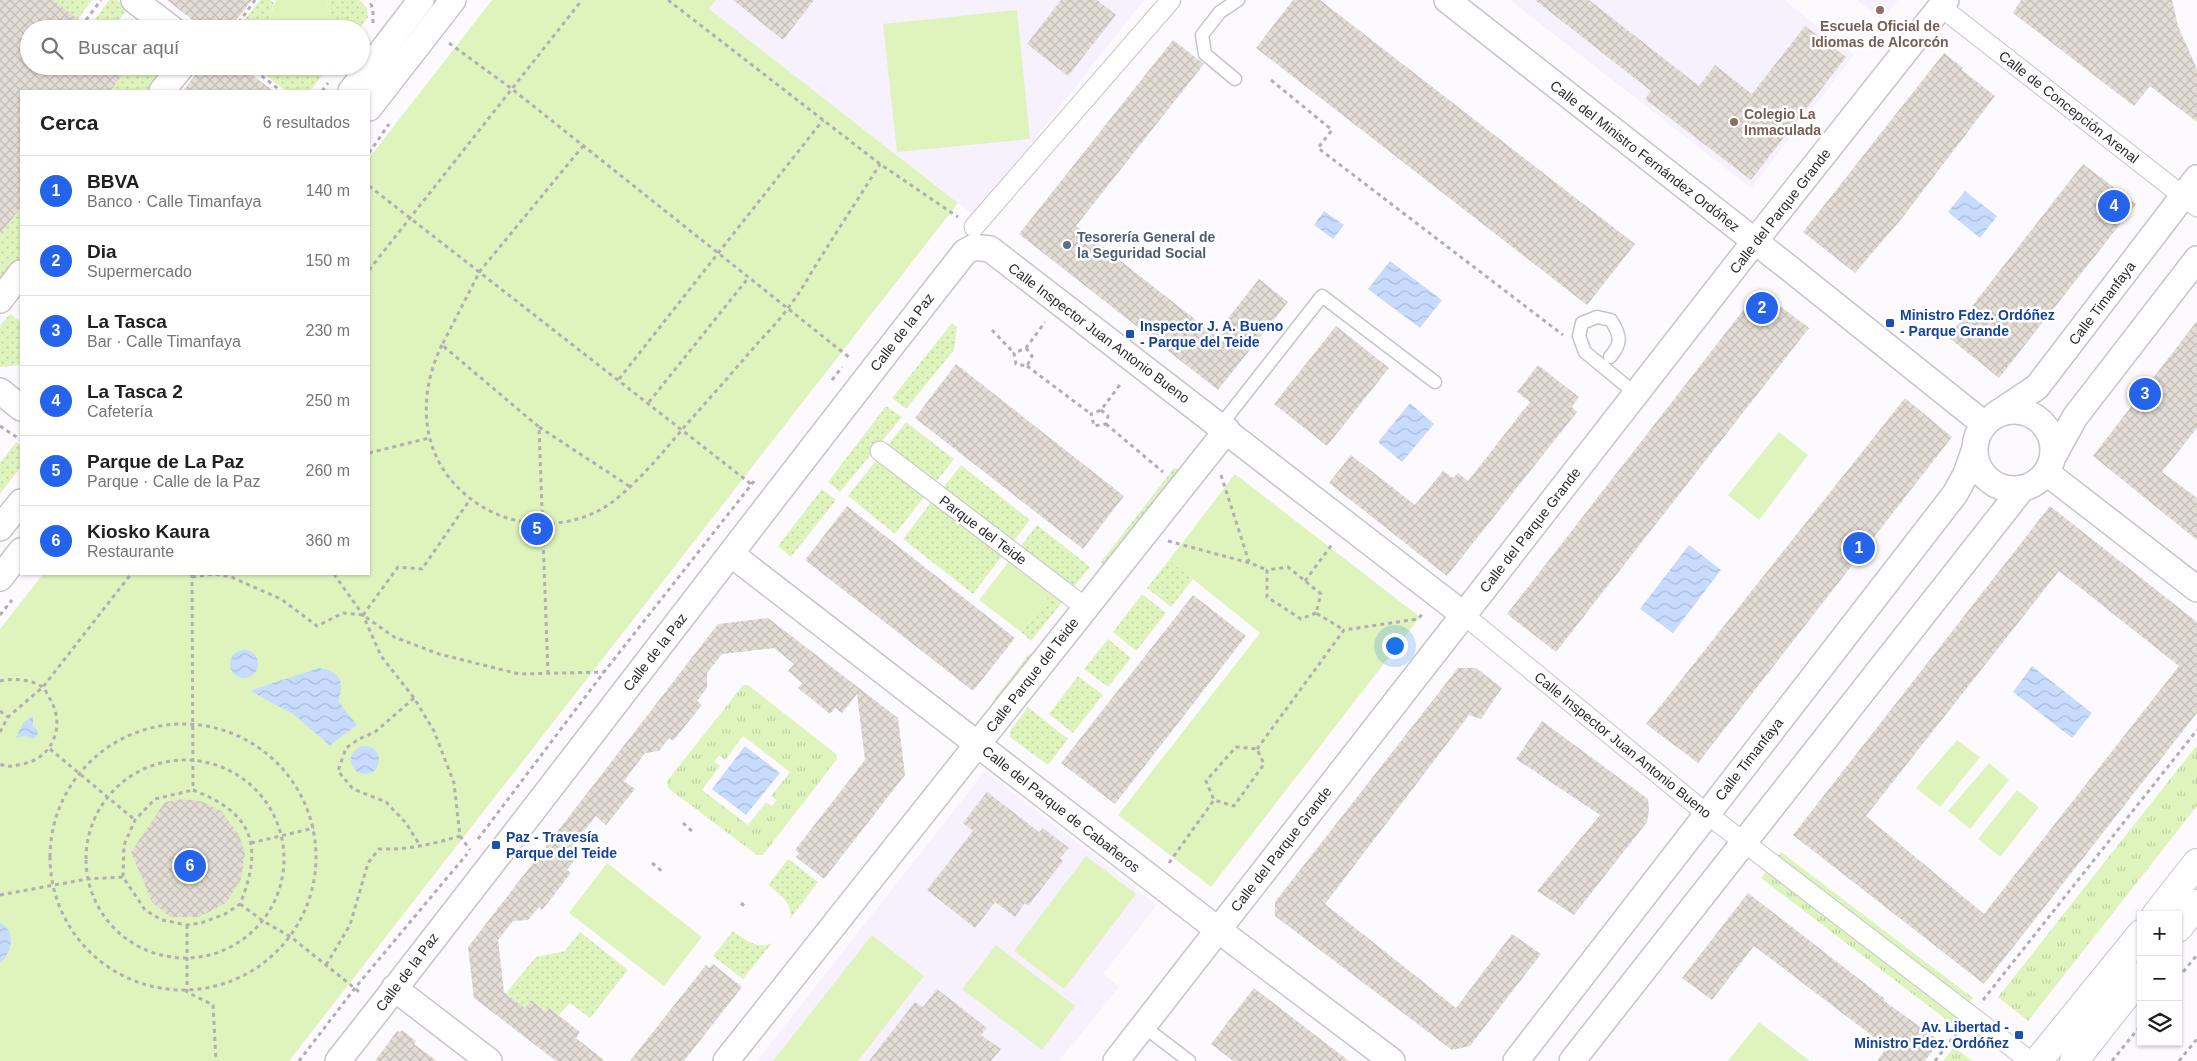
<!DOCTYPE html>
<html lang="es">
<meta charset="utf-8">
<style>
:root{--surface:#fff;--page:#f6f6f6;--text:#202124;--muted:#757577;--line:#e0e0e0;--accent:#2563eb}
body{margin:0;font-family:Arial,sans-serif;background:var(--page);color:var(--text)}
.controls{position:absolute;right:15px;bottom:15px;display:grid;overflow:hidden;border-radius:0px;box-shadow:0 1px 4px #0004}
.controls button{width:45px;height:45px;display:grid;place-items:center;padding:0;border:0;border-bottom:1px solid var(--line);background:var(--surface);color:var(--text);font:25px sans-serif}
.you{position:absolute;left:1394px;top:645px;width:18px;height:18px;margin:-12px;border:4px solid #fff;border-radius:50%;background:#1a73e8;box-shadow:0 0 0 8px #1a73e833}
.badge{display:grid;place-items:center;width:32px;height:32px;border-radius:50%;background:var(--accent);color:#fff;font-size:16px;font-weight:700}
.pin{position:absolute;translate:-50% -50%;border:2px solid #fff;box-shadow:0 1px 5px #0006}
.list{margin:0;padding:0;list-style:none}
h2{display:flex;justify-content:space-between;align-items:center;height:65px;margin:0;padding:0 20px;font-size:21px}
h2 small{font-size:16px;font-weight:400;color:var(--muted)}
.list li{display:grid;grid-template-columns:32px 1fr auto;gap:15px;align-items:center;box-sizing:border-box;height:70px;padding:0 20px;border-top:1px solid var(--line)}
.list b{display:block;font-size:19px;white-space:nowrap}
.list p{margin:0;font-size:16px;white-space:nowrap;color:var(--muted)}
.list em{font-size:16px;font-style:normal;color:var(--muted)}
.icon{flex:none;width:28px;height:28px;fill:none;stroke:currentColor;stroke-width:2;stroke-linecap:round;stroke-linejoin:round}
.map{position:relative;flex:none;width:2197px;height:1061px;overflow:hidden}
.search{position:absolute;background:var(--surface);box-shadow:0 1px 4px #0004;left:20px;top:20px;width:350px;height:55px;display:flex;align-items:center;gap:12px;box-sizing:border-box;padding:0 18px;border-radius:28px;color:var(--muted);font-size:19px}
.panel{position:absolute;background:var(--surface);box-shadow:0 1px 4px #0004;left:20px;top:90px;width:350px;height:485px;border-radius:0px}
.map>svg:first-child{display:block}
.built{fill:#f6f1fd}
.grass{fill:url(#grass-tufts);fill-rule:evenodd}
.park{fill:#dff4bc}
.garden{fill:url(#garden-dots)}
.water{fill:url(#water-waves)}
.building{fill:url(#building-cross-hatch);fill-rule:evenodd}
.lines{fill:none;stroke-linecap:round;stroke-linejoin:round}
.service-casing{stroke:#c6c3cb;stroke-width:15}
.pedestrian-casing{stroke:#c6c3cb;stroke-width:21}
.minor-casing{stroke:#c6c3cb;stroke-width:28}
.tertiary-casing{stroke:#c6c3cb;stroke-width:30}
.path{stroke:#b1afb3;stroke-width:3;stroke-dasharray:4 4;stroke-linecap:butt}
.service{stroke:#fff;stroke-width:12}
.pedestrian{stroke:#fff;stroke-width:19}
.minor{stroke:#fff;stroke-width:25}
.tertiary{stroke:#fff;stroke-width:28}
.education-dot{fill:#8d6e63;stroke:#fff;stroke-width:2}
.service-dot{fill:#5c6f8a;stroke:#fff;stroke-width:2}
.transit-dot{fill:#1a4fb4;stroke:#fff;stroke-width:2}
.labels{text-anchor:middle;stroke-width:5;stroke-linejoin:round;paint-order:stroke}
.education-label{font-size:14px;font-weight:bold;fill:#785e54;stroke:#fff}
.street-label{font-size:14px;fill:#2c2b2e;stroke:#fff}
.service-label{font-size:14px;font-weight:bold;fill:#4e5e75;stroke:#fff;text-anchor:start}
.transit-label{font-size:14px;font-weight:bold;fill:#164399;stroke:#fff;text-anchor:start}
</style>
<div class="map">
<svg width="2197" height="1061" viewBox="0 0 2197 1061">
<defs>
<pattern id="grass-tufts" width="24" height="20" patternUnits="userSpaceOnUse" patternTransform="scale(1.25)"><rect width="24" height="20" fill="#dff4bc"/><path d="M3 7l-1-3M5 7V3M7 7l1-3M15 17l-1-3M17 17v-4M19 17l1-3" fill="none" stroke="#c0d1a2"/></pattern>
<pattern id="garden-dots" width="8" height="8" patternUnits="userSpaceOnUse" patternTransform="scale(1.25)"><rect width="8" height="8" fill="#dff4bc"/><path d="M2 2h.1M6 6h.1" fill="none" stroke="#c0d1a2" stroke-width="1.8" stroke-linecap="round"/></pattern>
<pattern id="water-waves" width="16" height="10" patternUnits="userSpaceOnUse" patternTransform="scale(1.25)"><rect width="16" height="10" fill="#c6dbfe"/><path d="M0 5q4-4 8 0t8 0" fill="none" stroke="#aabcda"/></pattern>
<pattern id="building-cross-hatch" width="8" height="8" patternUnits="userSpaceOnUse" patternTransform="scale(1.25)"><rect width="8" height="8" fill="#e4ddd6"/><path d="M0 0l8 8M0 8l8-8" fill="none" stroke="#c4beb8"/></pattern>
</defs>
<rect width="100%" height="100%" fill="#fcfafe"/>
<path class="built" d="M716 0H1144L974 215 709 9Z
M1510 0H1784L1854 55 1751 188Z
M1857 0H1898L1882 20Z
M985 771 1157 905 1103 974 1119 987 1059 1061H757Z"/>
<path class="grass" d="M743 685H748L836 754 837 759 763 855H757L668 788 667 781ZM743 736 790 772 771 796 777 800 772 806 766 802 748 825 702 790 720 766 714 762 719 755 725 760Z
M2197 745V806L2028 1021 1998 997Z
M1781 852 1973 998 1952 1024 1761 878Z
M1954 1047 1972 1061H1943Z"/>
<path class="park" d="M276 0H326L331 15 327 29H275L271 13Z
M492 0H716L709 9 958 203 289 1061H0V629L43 574H369V158Z
M1017 10 1030 139 897 152 883 24Z
M1779 432 1808 455 1759 520 1728 495Z
M1235 474 1420 617 1211 887 1118 815 1260 633 1169 560Z
M1009 561 1051 593 1021 632 979 600Z
M1957 740 1980 757 1940 807 1916 788Z
M1989 763 2009 780 1970 829 1948 811Z
M2017 790 2039 807 2000 857 1978 839Z
M1086 856 1136 894 1064 989 1014 951Z
M607 863 702 937 664 986 569 913Z
M872 935 924 976 858 1061H773Z
M996 945 1075 1006 1042 1050 962 989Z
M1759 1022 1810 1061H1728Z"/>
<path class="garden" d="M53 0H92L78 19Z
M109 0H117L128 8 112 29H91L89 28Z
M260 0H270L274 3 271 13 275 29H237Z
M326 0H359L367 8 368 17 359 29H328L331 15Z
M131 66H167L148 91H110Z
M254 66H330L310 91H286Z
M21 207V256L0 284V235Z
M10 314 21 322V365L0 367V326Z
M952 323 957 327 954 350 906 409 892 398Z
M886 406 902 417 840 492 828 482Z
M906 422 954 459 936 482 888 445Z
M16 442 21 446V467L0 494V463Z
M877 459 925 496 895 534 848 496Z
M961 465 1030 520 1013 542 943 488Z
M1174 468 1187 471 1111 569 1101 562Z
M822 489 836 500 791 557 778 546Z
M932 501 1002 556 973 594 903 539Z
M1037 525 1090 567 1073 588 1020 547Z
M1169 560 1193 579 1171 607 1147 588Z
M1051 593 1063 601 1031 641 1021 632Z
M1142 594 1166 613 1136 651 1113 632Z
M1108 639 1131 658 1108 687 1084 669Z
M1030 653 1040 661 1003 707 994 699Z
M1078 676 1103 695 1073 733 1049 714Z
M1028 707 1068 739 1048 765 1010 737V731Z
M788 859 818 882 790 919C793 903 779 894 768 885Z
M733 931C744 939 757 950 772 943L743 979 713 956Z
M580 932 628 970 590 1018 570 1003 559 1015 549 1008 546 1012 531 1001 525 1008 506 993 536 957 565 951Z"/>
<path class="water" d="M1965 191 1997 216 1980 238 1948 212Z
M1324 211 1344 225 1333 239 1314 225Z
M1390 261 1442 300 1420 328 1368 289Z
M1410 403 1434 424 1402 462 1378 442Z
M1689 545 1721 570 1673 633 1640 609Z
M230 664a14 14 0 1 1 28 0a14 14 0 1 1-28 0Z
M2032 666 2092 713 2072 738 2013 692Z
M319 668C340 671 345 682 338 701L357 725 329 746 325 741 293 714 252 692V690Z
M33 716V726L37 730 38 735 33 739 25 736 16 738 23 723Z
M351 760a14 14 0 1 1 28 0a14 14 0 1 1-28 0Z
M745 746 780 773 746 815 712 789Z
M0 923C17 931 12 953 0 963Z"/>
<path class="building" d="M0 0H53L91 29H29V66H130L110 91H21V207L0 235Z
M167 0H252L229 29H204Z
M733 0H814L783 40Z
M1061 0H1097L1116 15 1068 76 1027 44Z
M1293 0H1320L1635 244 1587 305 1256 48Z
M1535 0H1589L1699 86 1715 65 1752 94 1805 26 1846 57 1751 180 1645 99 1651 91Z
M2021 0H2172L2178 26 2197 69V122L2150 86 2134 106 2013 13Z
M1173 40 1204 64 1076 226 1215 335 1259 279 1288 302 1218 390 1019 234Z
M1944 53 1963 68 1962 70 1995 96 1903 217 1855 273 1803 232Z
M202 66H241L273 91H183Z
M2083 164 2136 204 1999 378 1948 337Z
M1759 290 1809 328 1556 652 1507 614Z
M2197 321V428L2162 472 2197 498V540L2093 456Z
M1336 326 1389 368 1327 446 1274 404Z
M956 364 1124 496 1083 549 915 418Z
M1538 365 1579 397 1572 407 1577 412 1447 576 1329 483 1351 455 1415 505 1443 471 1453 478 1458 473 1468 481 1530 402 1517 392Z
M1905 398 1952 437 1698 763 1646 724Z
M847 506 1015 638 973 691 805 560Z
M2050 506 2197 622V713L1984 984 1793 835ZM2059 571 2179 666 1984 914 1866 816Z
M1193 595 1246 636 1115 804 1061 763Z
M768 618 898 718 905 775 824 879 796 857 799 853 795 850 865 760 857 694 842 713 835 708 830 714 798 688 802 683 788 671 794 664 774 648 722 654 707 673V688L697 701 702 705 673 741 669 738 659 751 645 753 624 781 635 789 606 825 596 816 574 843 576 858 567 870 571 873 542 910 539 907 528 920 513 921 498 940 504 992 525 1008 531 1000 546 1012 549 1008 580 1032 576 1038 605 1061H556L474 998 468 947 718 624Z
M1458 668H1476L1502 688 1481 719 1469 715 1325 904 1456 1008 1512 934 1541 954 1470 1046 1452 1050 1275 916V902Z
M1542 721 1648 799 1649 810 1647 822 1574 915 1537 891 1600 815 1516 759Z
M987 792 1039 832 1043 828 1069 848 1060 858 1063 861 1028 906 1025 903 1015 917 995 902 975 928 927 890 973 831 963 823Z
M183 799 201 801 221 811 239 835 245 853 241 879 226 903 199 917H170L152 902 131 852 165 802Z
M1748 893 1885 999 1884 1001 1940 1041 1925 1061H1877L1887 1047 1754 946 1712 1000 1682 978Z
M713 964 742 987 684 1061H630L706 965 709 968Z
M1254 988 1349 1061H1233L1211 1044Z
M937 989 987 1028 981 1035 1001 1049 991 1061H869L915 1002 923 1007Z
M402 1030 416 1041 414 1044 437 1061H375L397 1031 400 1032Z"/>
<g class="lines">
<defs>
<path id="service" d="M1235 79 1205 54 1202 35 1220 12 1238 0
M1610 357C1622 343 1621 336 1611 320L1597 317 1582 323 1579 336 1585 352 1636 394
M1220 426 1322 296 1435 382
M1143 1026 1189 1061"/>
<path id="pedestrian" d="M1941 7 2197 207
M974 227 1171 0
M880 451 1086 608
M1464 615 1707 814 2030 1061"/>
<path id="minor" d="M134 0 172 29
M1447 0 1789 268 1984 424
M162 91 182 66
M351 91 421 0
M369 108 453 0
M0 300 21 273
M0 391 21 408
M1975 450a39 39 0 1 1 78 0a39 39 0 1 1-78 0Z
M1995 415 2037 387 2197 178
M2054 455 2075 417 2197 259
M2047 473 2197 589
M0 528 21 502
M731 554 1217 929 1392 1061
M0 578 21 551
M394 988 489 1061
M338 1061C549 793 754 520 965 252L974 247 990 249 1464 615
M726 1061 1227 430
M1116 1061 1755 241 1946 0
M1516 1061 1955 494 1966 474 1974 451
M1572 1061 2021 490"/>
<path id="tertiary" d="M2156 915 2197 863
M2178 928 2197 904
M2038 1061 2141 934
M2074 1061 2141 976"/>
</defs>
<use href="#service" class="service-casing"/>
<use href="#pedestrian" class="pedestrian-casing"/>
<use href="#minor" class="minor-casing"/>
<use href="#tertiary" class="tertiary-casing"/>
<path class="path" d="M668 0 880 164 958 217
M86 20 101 0
M373 23V10L371 4 374 0
M234 29 255 0
M449 43 512 89 850 358
M249 66 281 91
M1271 80 1332 130 1318 148 1563 335
M322 91 328 83
M369 153 389 124
M369 186 751 484
M369 270 582 0
M992 330 1014 353
M442 345C422 385 419 434 445 472 480 522 546 538 600 510 629 494 664 451 686 425 709 399 733 372 756 345 767 333 779 321 788 308 800 293 809 276 819 260 839 228 860 196 880 164
M1026 348 1032 356 1027 366 1016 364 1014 353 1026 348 1045 322
M1027 366 1091 414
M619 379 823 120
M832 380 842 367
M649 402 749 277
M1101 410 1108 416 1106 424 1094 426 1091 414 1101 410 1122 382
M1106 424 1163 472
M0 426 21 440
M539 427 629 486
M369 453 429 438
M1221 475 1249 562
M1168 541 1250 563 1267 570
M192 574 193 790
M334 574 363 615 381 656 414 698 434 731 454 783 460 836 470 850
M192 577 214 574 231 577 281 599 317 626 343 613 363 615 394 637 439 654 519 674 604 672
M1305 581 1333 543
M1316 613 1301 619 1267 597V570L1288 567 1321 594 1316 613 1344 630
M0 615 12 600
M363 615 398 567 422 569 471 498
M548 674 539 427 442 345 480 271 583 146
M0 681C14 678 28 679 41 686 45 689 48 695 50 699 66 725 53 759 22 764 14 766 8 768 0 764
M414 698 375 732 359 739 346 748 338 771 353 789 386 802 406 823 421 847
M0 711 8 717
M50 857a133 133 0 1 1 266 0a133 133 0 1 1-266 0Z
M0 732 8 717 43 687 131 574
M50 749 135 820
M1257 749 1344 630 1418 619 1424 612
M86 859a99 99 0 1 1 198 0a99 99 0 1 1-198 0Z
M193 790C253 813 264 845 240 904L225 914 201 923 187 925 162 920 145 910 123 877 124 845 135 820 155 799Z
M683 823 694 833
M478 839 604 672 755 480
M251 843 314 828
M652 863 663 872
M1169 863 1214 800 1234 806 1264 764 1257 749 1236 747 1206 781 1214 800
M0 895 87 879 123 877
M741 903 747 908
M240 904 263 921 291 937 362 994
M187 925V992L213 1005 216 1061
M326 965 350 925 368 863 379 849C408 850 433 844 460 836
M2178 978 2197 955
M1983 1000 2197 730
M299 1061 355 988 467 854
M1935 1061 1959 1030
M2112 1061 2141 1025
M2179 1061 2197 1039"/>
<use href="#service" class="service"/>
<use href="#pedestrian" class="pedestrian"/>
<use href="#minor" class="minor"/>
<use href="#tertiary" class="tertiary"/>
</g>
<g class="education-dot">
<circle cx="1880" cy="10" r="5"/>
<circle cx="1734" cy="122" r="5"/>
</g>
<circle class="service-dot" cx="1067" cy="245" r="5"/>
<g class="transit-dot">
<rect x="1885" y="318" width="10" height="10" rx="2.5"/>
<rect x="1125" y="329" width="10" height="10" rx="2.5"/>
<rect x="491" y="840" width="10" height="10" rx="2.5"/>
<rect x="2014" y="1030" width="10" height="10" rx="2.5"/>
</g>
<g class="labels">
<g class="education-label">
<text x="1880" y="31">Escuela Oficial de<tspan x="1880" dy="16">Idiomas de Alcorcón</tspan></text>
<text x="1744" y="119" text-anchor="start">Colegio La<tspan x="1744" dy="16">Inmaculada</tspan></text>
</g>
<g class="street-label">
<text transform="translate(2069 107) rotate(38)" y="5">Calle de Concepción Arenal</text>
<text transform="translate(1645 156) rotate(38)" y="5">Calle del Ministro Fernández Ordóñez</text>
<text transform="translate(1780 211) rotate(-52)" y="5">Calle del Parque Grande</text>
<text transform="translate(2102 303) rotate(-53)" y="5">Calle Timanfaya</text>
<text transform="translate(902 332) rotate(-52)" y="5">Calle de la Paz</text>
<text transform="translate(1099 333) rotate(37)" y="5">Calle Inspector Juan Antonio Bueno</text>
<text transform="translate(983 530) rotate(37)" y="5">Parque del Teide</text>
<text transform="translate(1530 530) rotate(-52)" y="5">Calle del Parque Grande</text>
<text transform="translate(655 652) rotate(-52)" y="5">Calle de la Paz</text>
<text transform="translate(1032 675) rotate(-52)" y="5">Calle Parque del Teide</text>
<text transform="translate(1623 745) rotate(39)" y="5">Calle Inspector Juan Antonio Bueno</text>
<text transform="translate(1749 759) rotate(-52)" y="5">Calle Timanfaya</text>
<text transform="translate(1061 809) rotate(38)" y="5">Calle del Parque de Cabañeros</text>
<text transform="translate(1281 849) rotate(-52)" y="5">Calle del Parque Grande</text>
<text transform="translate(407 972) rotate(-53)" y="5">Calle de la Paz</text>
</g>
<g class="service-label">
<text x="1077" y="242">Tesorería General de<tspan x="1077" dy="16">la Seguridad Social</tspan></text>
</g>
<g class="transit-label">
<text x="1900" y="320">Ministro Fdez. Ordóñez<tspan x="1900" dy="16">- Parque Grande</tspan></text>
<text x="1140" y="331">Inspector J. A. Bueno<tspan x="1140" dy="16">- Parque del Teide</tspan></text>
<text x="506" y="842">Paz - Travesía<tspan x="506" dy="16">Parque del Teide</tspan></text>
<text x="2009" y="1032" text-anchor="end">Av. Libertad -<tspan x="2009" dy="16">Ministro Fdez. Ordóñez</tspan></text>
</g>
</g>
</svg>
<div class="controls">
<button>+</button>
<button>−</button>
<button><svg class="icon" aria-label="layers" viewBox="0 0 24 24"><path d="M12 4l9 5-9 5-9-5zM3 14l9 5 9-5"/></svg></button>
</div>
<div class="you"></div>
<div class="pin badge" style="left:1859px;top:548px">1</div>
<div class="pin badge" style="left:1762px;top:308px">2</div>
<div class="pin badge" style="left:2145px;top:394px">3</div>
<div class="pin badge" style="left:2114px;top:206px">4</div>
<div class="pin badge" style="left:537px;top:529px">5</div>
<div class="pin badge" style="left:190px;top:866px">6</div>
<div class="search"><svg class="icon" aria-label="search" viewBox="0 0 24 24"><circle cx="10" cy="10" r="6"/><path d="M15 15l6 6"/></svg>Buscar aquí</div>
<section class="panel">
<h2>Cerca<small>6 resultados</small></h2>
<ul class="list">
<li><span class="badge">1</span><div><b>BBVA</b><p>Banco · Calle Timanfaya</p></div><em>140 m</em></li>
<li><span class="badge">2</span><div><b>Dia</b><p>Supermercado</p></div><em>150 m</em></li>
<li><span class="badge">3</span><div><b>La Tasca</b><p>Bar · Calle Timanfaya</p></div><em>230 m</em></li>
<li><span class="badge">4</span><div><b>La Tasca 2</b><p>Cafetería</p></div><em>250 m</em></li>
<li><span class="badge">5</span><div><b>Parque de La Paz</b><p>Parque · Calle de la Paz</p></div><em>260 m</em></li>
<li><span class="badge">6</span><div><b>Kiosko Kaura</b><p>Restaurante</p></div><em>360 m</em></li>
</ul>
</section>
</div>
